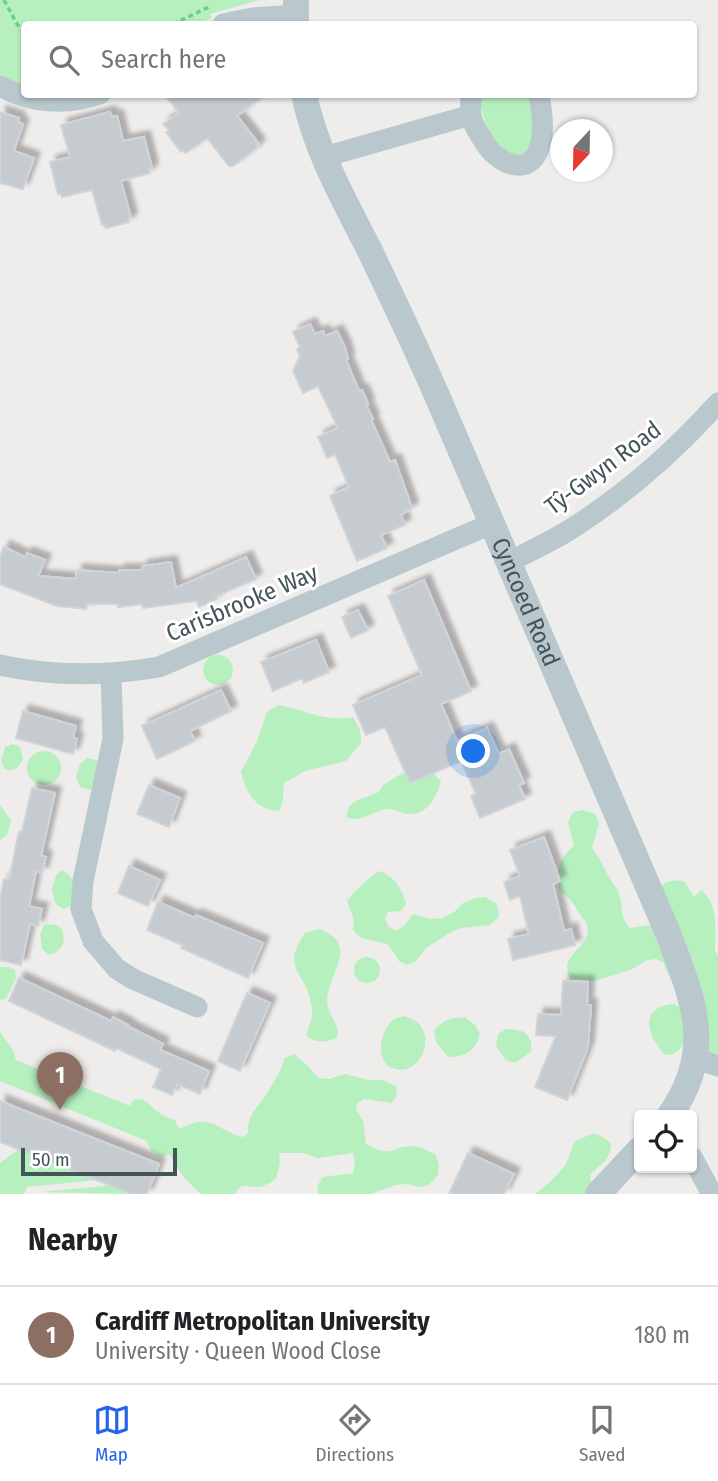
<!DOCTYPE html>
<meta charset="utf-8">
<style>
:root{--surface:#fff;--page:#f2f2f2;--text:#202124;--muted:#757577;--line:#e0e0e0;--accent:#2563eb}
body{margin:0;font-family:"Fira Sans Condensed",sans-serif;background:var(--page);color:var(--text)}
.controls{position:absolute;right:21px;bottom:21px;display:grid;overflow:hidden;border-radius:7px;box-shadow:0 2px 5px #0004}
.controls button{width:63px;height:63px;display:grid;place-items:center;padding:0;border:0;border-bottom:2px solid var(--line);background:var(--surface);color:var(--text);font:35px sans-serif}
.compass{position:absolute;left:550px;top:119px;width:63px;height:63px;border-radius:50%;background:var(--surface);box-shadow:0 2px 5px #0004;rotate:202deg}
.scale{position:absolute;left:21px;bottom:18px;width:156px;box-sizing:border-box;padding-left:7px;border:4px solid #44555a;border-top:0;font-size:19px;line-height:24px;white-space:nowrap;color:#44555a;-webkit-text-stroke:5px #fff;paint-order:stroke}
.you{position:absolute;left:474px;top:752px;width:24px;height:24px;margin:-18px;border:5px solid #fff;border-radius:50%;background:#1a73e8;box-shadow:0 0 0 10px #1a73e833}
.badge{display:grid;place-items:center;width:46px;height:46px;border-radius:50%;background:var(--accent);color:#fff;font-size:23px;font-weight:700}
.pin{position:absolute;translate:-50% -58px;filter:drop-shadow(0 2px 4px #0008)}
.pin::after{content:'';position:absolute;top:37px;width:24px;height:21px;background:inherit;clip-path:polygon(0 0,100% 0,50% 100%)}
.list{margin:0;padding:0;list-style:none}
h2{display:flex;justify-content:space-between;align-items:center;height:91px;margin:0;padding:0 28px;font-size:30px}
h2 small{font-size:23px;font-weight:400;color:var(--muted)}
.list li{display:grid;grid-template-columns:46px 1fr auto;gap:21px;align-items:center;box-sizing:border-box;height:98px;padding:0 28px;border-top:2px solid var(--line)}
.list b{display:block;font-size:26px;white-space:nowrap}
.list p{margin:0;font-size:23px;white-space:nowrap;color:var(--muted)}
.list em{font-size:23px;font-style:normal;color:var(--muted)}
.icon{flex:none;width:38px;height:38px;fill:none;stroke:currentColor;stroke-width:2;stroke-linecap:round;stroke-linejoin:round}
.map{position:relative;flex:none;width:718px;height:1194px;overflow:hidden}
.search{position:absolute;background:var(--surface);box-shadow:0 2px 5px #0004;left:21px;right:21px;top:21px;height:77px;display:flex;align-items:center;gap:18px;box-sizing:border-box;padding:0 24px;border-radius:7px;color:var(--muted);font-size:26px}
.sheet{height:189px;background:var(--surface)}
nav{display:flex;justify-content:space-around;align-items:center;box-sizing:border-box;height:98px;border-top:2px solid var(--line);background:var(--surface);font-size:19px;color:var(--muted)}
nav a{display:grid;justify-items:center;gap:4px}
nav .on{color:var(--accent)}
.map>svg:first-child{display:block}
.green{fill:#b6f0bf}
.building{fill:#c5cbcf;stroke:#cfd4d8;stroke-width:2;filter:url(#shadow)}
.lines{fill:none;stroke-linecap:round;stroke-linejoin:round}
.path{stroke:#6dd087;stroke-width:3.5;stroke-dasharray:5 3.5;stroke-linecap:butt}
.minor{stroke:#b9c8cd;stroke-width:21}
.tertiary{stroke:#b9c8cd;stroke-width:26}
.labels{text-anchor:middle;stroke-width:6;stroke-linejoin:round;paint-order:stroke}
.street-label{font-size:24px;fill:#44555a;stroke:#fff}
</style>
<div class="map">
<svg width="718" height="1194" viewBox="0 0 718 1194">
<defs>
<filter id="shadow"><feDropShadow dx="6" dy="-6" stdDeviation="2" flood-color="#0004"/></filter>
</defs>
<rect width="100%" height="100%" fill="#efecec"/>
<path class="green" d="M0 0H260L210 14 212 18 198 24H24V86L0 75Z
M480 95H529C533 115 542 156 511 156 493 139 480 121 480 95Z
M203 670a15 15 0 1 1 30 0a15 15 0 1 1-30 0Z
M278 705C306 710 323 722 353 717L360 730 361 743 346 761 305 771 284 783 283 801 279 811C256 810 246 793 241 772L257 741 267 712Z
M13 744 20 747 23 759 18 767 10 771 5 769 1 760 5 747Z
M27 768a17 17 0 1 1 34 0a17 17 0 1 1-34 0Z
M87 758 96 760 102 766 98 786 89 790 80 787 76 777 80 764Z
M410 772 434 774 441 781C437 796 428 815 409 814 402 814 395 809 388 809 373 810 362 824 346 817L349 806 356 801 379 792 382 786 399 775Z
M0 805 11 820 7 835 0 840Z
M583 810 595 814 599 823 592 848C600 860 603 865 609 877 612 883 616 886 618 892 624 905 619 918 630 928L649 925 654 920C655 897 655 877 684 881L694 897 701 890C718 903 716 929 715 951L718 955V1064L706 1060 663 962 656 959 648 960 630 970 595 981 570 978C557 952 594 948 587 924 586 921 582 918 580 915 574 904 570 898 559 890 555 872 560 857 574 846L568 822 573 812Z
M63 870C78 881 75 890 71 906L63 909 55 903 52 890 56 875Z
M380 871C395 877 402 889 406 904L401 911 388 912 385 918 388 926 396 931 404 926 413 914 431 919 442 918 454 912 463 903 475 898 485 897 496 903 499 913 498 918 490 925 461 928 451 932 426 948 415 962 407 965 399 961 388 944 361 938 353 930 354 920 347 901C353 893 372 874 380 871Z
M45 924 56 925 62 929C66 942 63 951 49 955L42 949 40 934Z
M319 929C361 944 328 973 327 1001 327 1015 341 1024 337 1038 326 1043 316 1043 306 1036 308 1028 313 1018 312 1009 310 974 278 971 305 933Z
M354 970a13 13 0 1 1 26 0a13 13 0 1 1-26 0Z
M0 967H9L15 970 16 978 6 999 0 1000Z
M674 1004 681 1008C683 1026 692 1055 665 1055 647 1035 638 1007 674 1004Z
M404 1016C409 1018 415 1020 419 1024 435 1041 419 1075 395 1069 374 1064 379 1030 394 1019 397 1017 401 1017 404 1016Z
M465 1017 475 1025 480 1034C476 1051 465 1057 448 1057L436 1042 434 1031C443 1019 451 1018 465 1017Z
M506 1029C522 1029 534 1033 531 1052L515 1063 506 1060 496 1046 498 1034Z
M0 1032 13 1050 16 1060 130 1106 133 1100C147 1097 148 1105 158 1112 163 1116 170 1118 175 1120L179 1129C213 1112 213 1129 243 1137L248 1133C247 1114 258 1108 267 1093 274 1082 281 1070 285 1058L294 1054 308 1066 318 1078 329 1079 345 1074 369 1080H383L396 1086 397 1095 392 1103 364 1099 357 1104 356 1110 363 1121 366 1144C393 1159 389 1147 412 1146 421 1146 428 1151 435 1154L439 1164 438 1175 429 1185 419 1187 407 1184 396 1185 370 1194H319L317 1186 323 1177 353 1173 355 1162 353 1153 318 1158 303 1153H279L280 1163 276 1179C272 1181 265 1186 260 1187 248 1188 242 1181 235 1194H201L184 1178 169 1154 161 1157C153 1153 149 1150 147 1141L0 1081Z
M594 1133 606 1139 611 1144C610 1162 601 1163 590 1175L591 1183 585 1194H535L550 1182 565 1166 575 1141Z
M19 1149 97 1180 27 1187 24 1194H0V1163Z
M106 1184 129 1194 40 1192 105 1186Z"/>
<path class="building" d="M164 94H266L237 116 259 144 256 147 257 148 233 166H229L207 138 186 153 183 150 181 152 166 132 170 131 163 124 179 113Z
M0 112 19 118 18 122 23 124 14 151 34 158 23 189 0 183Z
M110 112 112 117 117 116 123 141 144 137 152 168 149 170 150 173 121 181 131 218 128 219 129 222 106 228 104 224 102 225 92 190 62 197 61 194H58L50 162 70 157 61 125Z
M310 324 315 334 323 331 325 336 337 331 345 347 348 359 346 360 359 391 362 390 368 404 366 405 373 419 371 420 390 462 395 460 412 508 401 515 405 525 381 535 387 548 357 561 330 496 349 487 335 454 327 458 318 437 338 428 318 386 303 393 293 371 300 356 297 349 300 347 293 332Z
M4 547 25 557 27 553 45 560 38 576 76 579 77 570 119 573V570H142V566L171 562 176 588 246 557 256 579 216 596 217 599 199 607 197 601 143 608 142 604 118 607V604H87L86 609 57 606 0 584V556Z
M424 580 471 691 441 704 457 741 487 728 499 754 509 749 524 783 519 785 525 799 480 818 471 796 476 794 461 761 410 783 385 727 366 735 353 705 422 675 388 596Z
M358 610 368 630 351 638 342 617Z
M316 640 329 672 304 683 302 678 273 691 261 662Z
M221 690 231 711 190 731 195 741 157 759 142 726Z
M23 711 76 726 73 737 77 739 73 754 16 738Z
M149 785 180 798 169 827 137 814Z
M32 788 55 793 41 856 46 857 42 873 36 871 29 906 42 909 38 926 30 924 21 965 0 960V900L4 879 9 880 19 832H22Z
M544 837 560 881 553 884 564 931 571 929 575 945 513 960 508 939 529 934 520 896 510 900 504 882 520 876 510 850Z
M129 866 160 880 148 906 118 893Z
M158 902 195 918 196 915 263 943 248 978 181 948 182 945 147 930Z
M19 978 111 1021 113 1017 128 1025 127 1026 163 1044 160 1050 209 1071 200 1094 177 1084 172 1095 153 1087 161 1069 116 1048 115 1051 9 1001Z
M563 981 588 982 587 1005H591L588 1047 567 1100 535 1087 556 1036 536 1035 538 1014 561 1015Z
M247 993 270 1003 240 1071 218 1061Z
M0 1101 159 1164 147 1194H132L0 1142Z
M468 1153 514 1174 504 1194H449Z"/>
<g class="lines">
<path class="path" d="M4 0 17 24 24 32
M173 24 211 6"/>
<path class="minor" d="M223 24 252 18 296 15
M0 86C30 103 67 106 100 94
M471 94C471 102 470 110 471 117 474 127 481 137 487 146 500 164 528 177 539 149 545 133 542 112 539 94
M324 157 471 115
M509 562C530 551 552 541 571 529 626 494 675 451 718 403
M0 665C53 677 106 676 159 667L493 523
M111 674 113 739 83 881 81 909 93 941 117 969 133 979 197 1007
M694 1058 718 1066
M692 1157 712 1194"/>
<g class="tertiary">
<path d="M296 0V24"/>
<path id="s1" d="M304 94C315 149 343 198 368 247 392 297 416 347 438 398L668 933C693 1000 716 1049 670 1115"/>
<path d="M598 1194 639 1150"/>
</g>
</g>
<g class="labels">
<g class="street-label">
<text transform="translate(603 468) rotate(-37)" y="8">Tŷ-Gwyn Road</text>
<text dy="8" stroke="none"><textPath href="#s1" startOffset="555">Cyncoed Road</textPath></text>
<text transform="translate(242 603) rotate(-23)" y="8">Carisbrooke Way</text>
</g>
</g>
</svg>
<div class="controls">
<button><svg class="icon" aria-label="locate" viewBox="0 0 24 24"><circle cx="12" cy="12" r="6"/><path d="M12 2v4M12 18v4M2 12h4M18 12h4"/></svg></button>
</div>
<svg class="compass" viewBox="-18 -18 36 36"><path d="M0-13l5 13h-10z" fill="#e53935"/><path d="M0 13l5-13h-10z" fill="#757577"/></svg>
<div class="scale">50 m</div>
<div class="you"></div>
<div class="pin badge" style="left:60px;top:1110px;background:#8d6e63">1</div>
<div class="search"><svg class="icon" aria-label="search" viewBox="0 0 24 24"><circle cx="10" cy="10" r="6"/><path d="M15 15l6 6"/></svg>Search here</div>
</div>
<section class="sheet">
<h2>Nearby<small></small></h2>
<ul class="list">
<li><span class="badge" style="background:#8d6e63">1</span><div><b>Cardiff Metropolitan University</b><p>University · Queen Wood Close</p></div><em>180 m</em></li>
</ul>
</section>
<nav>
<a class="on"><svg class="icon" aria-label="map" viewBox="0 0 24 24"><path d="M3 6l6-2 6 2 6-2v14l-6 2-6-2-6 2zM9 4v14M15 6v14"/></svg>Map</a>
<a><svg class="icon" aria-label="directions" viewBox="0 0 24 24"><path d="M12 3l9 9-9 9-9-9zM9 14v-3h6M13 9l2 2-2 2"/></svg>Directions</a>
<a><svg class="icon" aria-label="saved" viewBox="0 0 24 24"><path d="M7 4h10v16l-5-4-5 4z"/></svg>Saved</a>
</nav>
